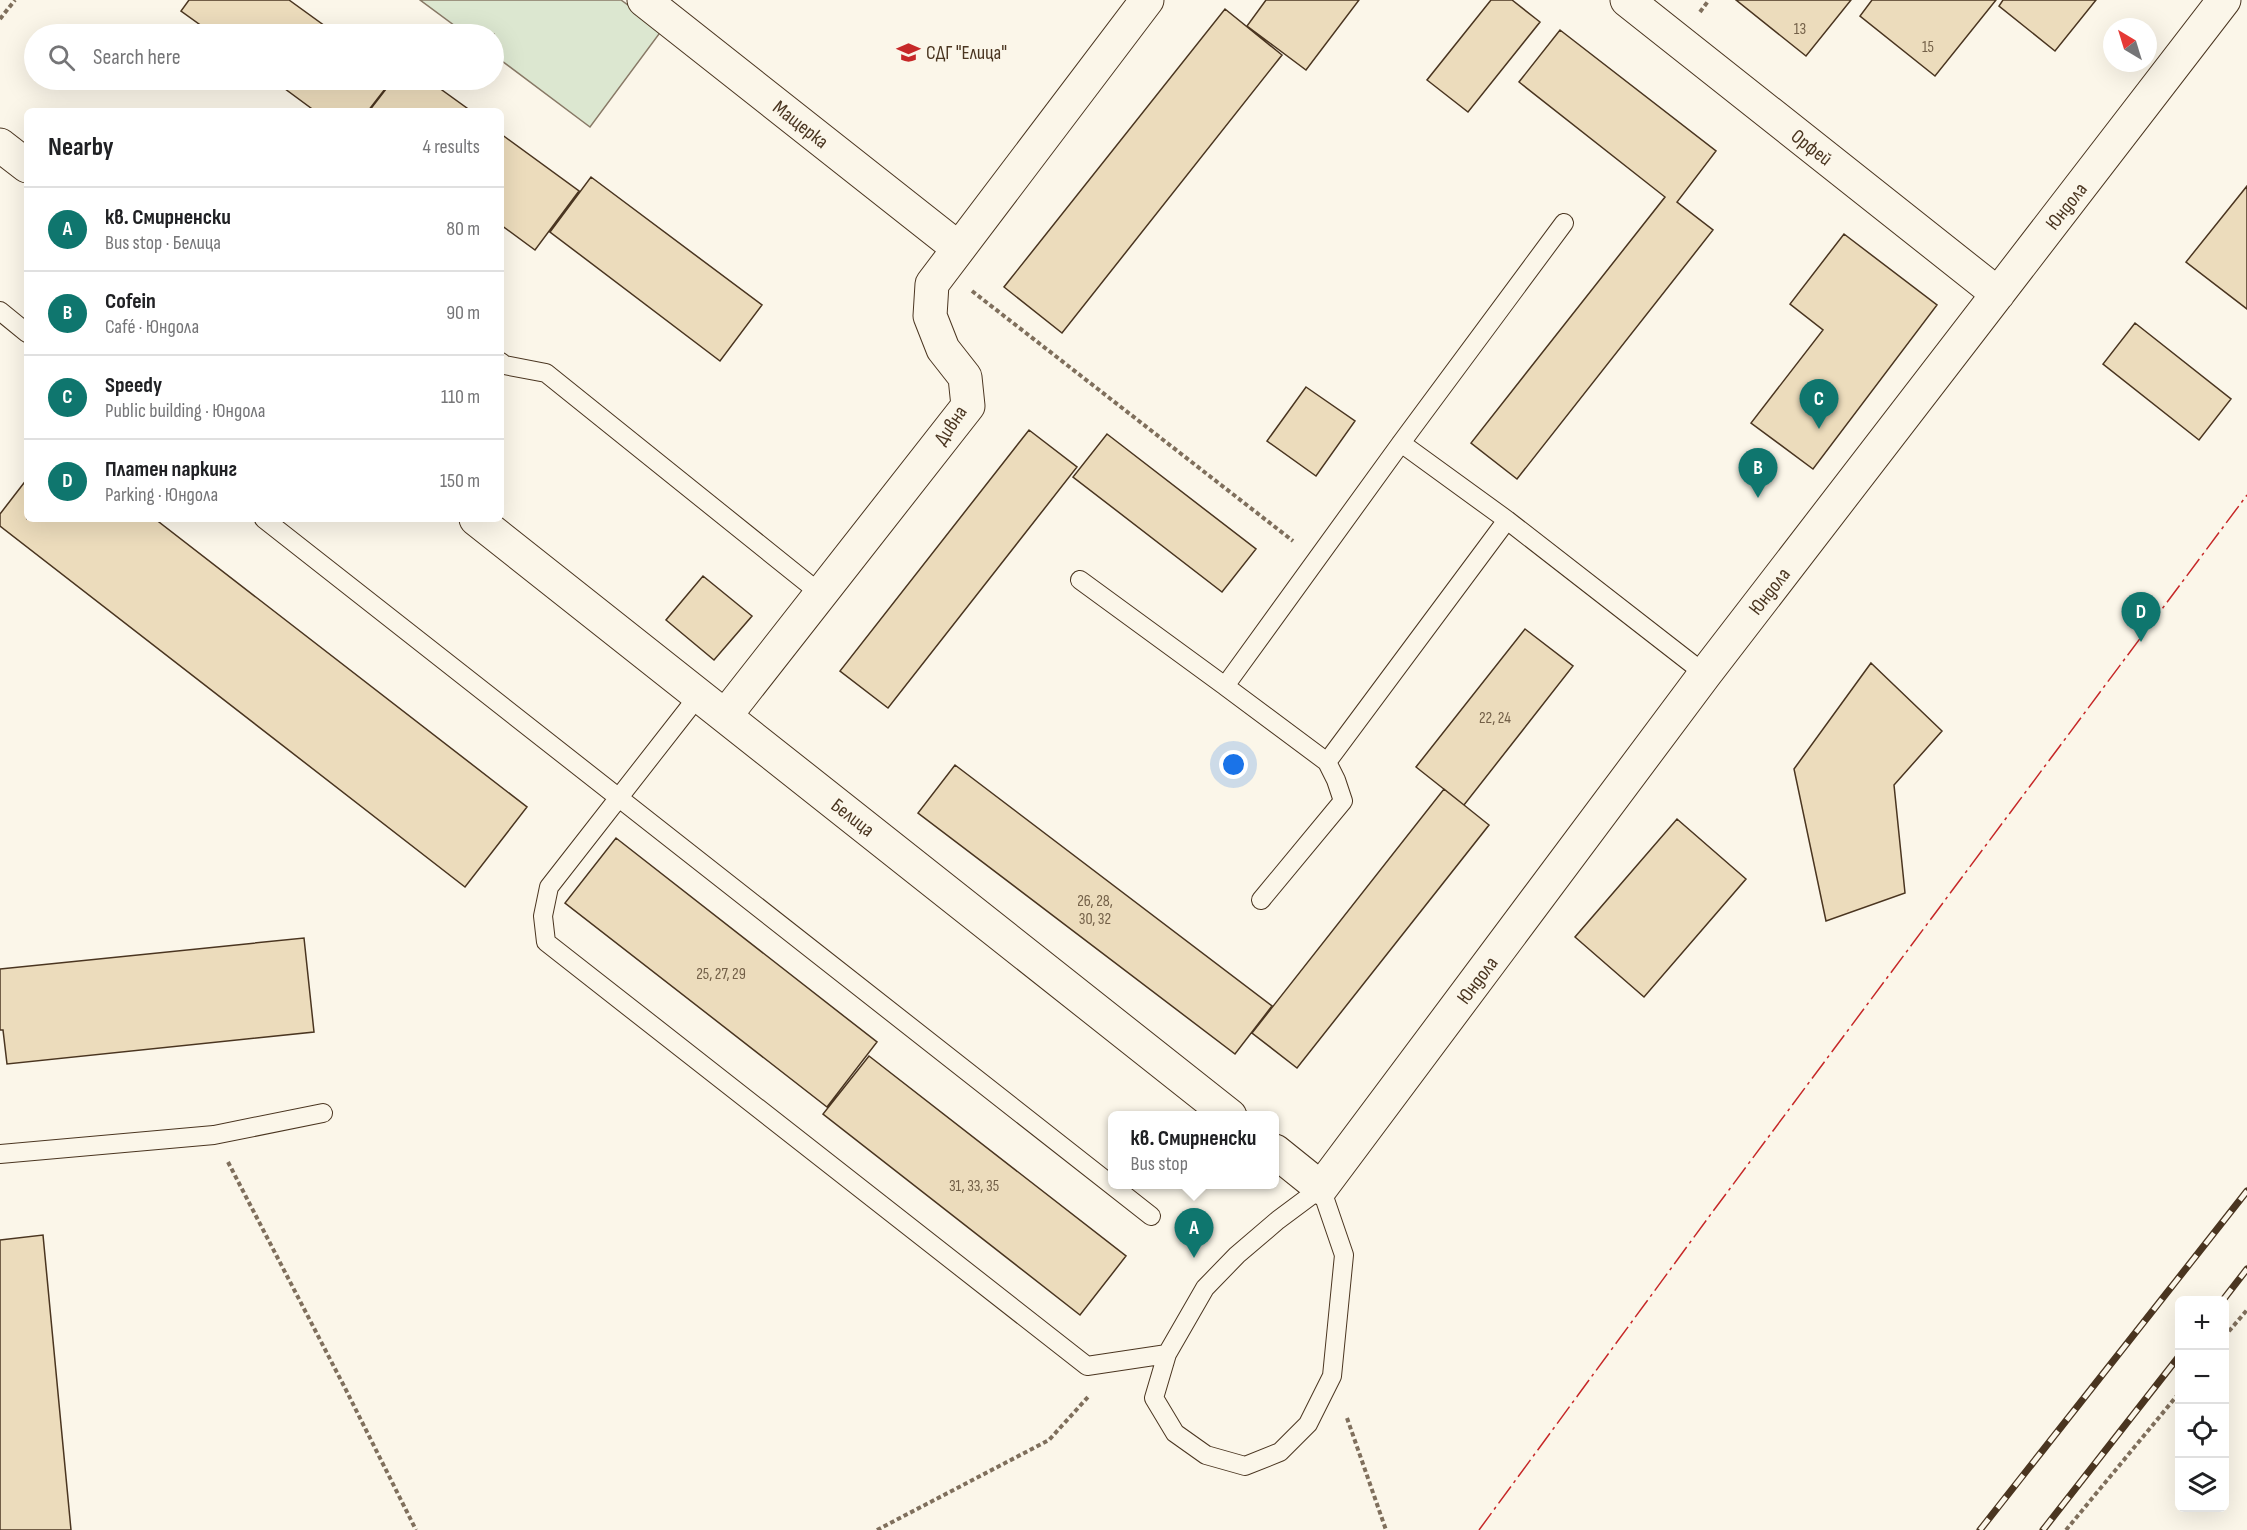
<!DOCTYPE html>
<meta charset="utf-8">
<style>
:root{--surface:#fff;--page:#f6f6f6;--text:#202124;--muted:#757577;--line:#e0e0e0;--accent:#0f766e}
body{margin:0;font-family:"Sofia Sans Condensed",sans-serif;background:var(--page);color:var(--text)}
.controls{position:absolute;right:18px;bottom:18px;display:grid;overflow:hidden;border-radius:9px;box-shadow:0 6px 24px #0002}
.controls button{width:54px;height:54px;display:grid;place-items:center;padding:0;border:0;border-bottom:2px solid var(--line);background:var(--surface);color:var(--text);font:30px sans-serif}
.compass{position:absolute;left:2103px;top:18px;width:54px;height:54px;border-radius:50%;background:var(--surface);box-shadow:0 6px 24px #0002;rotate:322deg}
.you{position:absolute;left:1234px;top:765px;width:21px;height:21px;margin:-15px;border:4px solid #fff;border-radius:50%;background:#1a73e8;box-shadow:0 0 0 9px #1a73e833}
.badge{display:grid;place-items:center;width:39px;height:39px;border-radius:50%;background:var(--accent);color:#fff;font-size:20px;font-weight:700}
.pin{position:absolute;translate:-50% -50px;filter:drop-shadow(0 2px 3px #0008)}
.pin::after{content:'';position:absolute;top:32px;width:21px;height:18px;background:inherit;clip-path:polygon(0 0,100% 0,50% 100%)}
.popup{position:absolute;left:1108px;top:1111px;width:171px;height:78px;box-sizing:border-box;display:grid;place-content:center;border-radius:9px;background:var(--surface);filter:drop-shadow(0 2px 4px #0005);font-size:20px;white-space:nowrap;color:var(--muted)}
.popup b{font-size:22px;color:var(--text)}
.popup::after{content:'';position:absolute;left:50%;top:100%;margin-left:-12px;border:12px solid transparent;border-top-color:var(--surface)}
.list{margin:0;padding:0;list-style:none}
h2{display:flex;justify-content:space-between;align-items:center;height:78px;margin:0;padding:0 24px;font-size:26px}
h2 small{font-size:20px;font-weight:400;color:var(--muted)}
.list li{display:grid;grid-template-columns:39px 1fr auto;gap:18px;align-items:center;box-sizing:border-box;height:84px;padding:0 24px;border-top:2px solid var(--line)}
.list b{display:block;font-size:22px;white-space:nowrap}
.list p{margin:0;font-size:20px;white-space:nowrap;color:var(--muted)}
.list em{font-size:20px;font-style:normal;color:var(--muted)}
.icon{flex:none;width:33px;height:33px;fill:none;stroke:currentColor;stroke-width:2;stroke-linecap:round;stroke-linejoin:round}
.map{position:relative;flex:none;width:2247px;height:1530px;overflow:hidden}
.search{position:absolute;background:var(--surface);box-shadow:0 6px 24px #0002;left:24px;top:24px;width:480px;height:66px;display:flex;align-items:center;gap:15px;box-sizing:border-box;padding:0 21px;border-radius:33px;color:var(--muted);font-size:22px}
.panel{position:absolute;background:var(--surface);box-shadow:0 6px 24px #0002;left:24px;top:108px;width:480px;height:414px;border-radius:9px}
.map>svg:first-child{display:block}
.green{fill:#dce7d0;stroke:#887966;stroke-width:1.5}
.building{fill:#ecdcbc;stroke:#4a3520;stroke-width:1.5}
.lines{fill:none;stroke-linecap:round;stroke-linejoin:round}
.lane-casing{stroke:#4a3520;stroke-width:20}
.street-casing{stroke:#4a3520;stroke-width:35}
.path{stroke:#7f6f5c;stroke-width:4;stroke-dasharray:4.5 3;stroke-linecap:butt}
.lane{stroke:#fbf6e9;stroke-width:18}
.street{stroke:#fbf6e9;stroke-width:33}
.rail-casing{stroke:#4a3520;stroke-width:7}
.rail{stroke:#fbf6e9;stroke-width:4.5;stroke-dasharray:14;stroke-linecap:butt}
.power{stroke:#c62828;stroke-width:1.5;stroke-dasharray:21 4.5 3 4.5;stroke-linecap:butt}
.labels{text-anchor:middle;stroke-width:4.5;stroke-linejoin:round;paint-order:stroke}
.number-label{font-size:16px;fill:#725f47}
.poi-label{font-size:20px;fill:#4a3520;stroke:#fbf6e9;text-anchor:start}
.street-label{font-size:20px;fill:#4a3520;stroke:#fbf6e9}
</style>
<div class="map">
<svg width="2247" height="1530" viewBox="0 0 2247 1530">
<rect width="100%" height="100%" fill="#fbf6e9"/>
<path class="green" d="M420 0H621L662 30 590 127 494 55V34H466Z"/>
<path class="building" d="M189 0H289L336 34H213L181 11Z
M1266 0H1359L1306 70 1247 26Z
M1491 0H1512L1540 22 1468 112 1427 80Z
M1736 0H1851L1806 56Z
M1872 0H1996L1935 76 1860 16Z
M2003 0H2096L2055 51 1999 6Z
M1225 9 1282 55 1062 333 1004 287Z
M1560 30 1716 151 1677 202 1713 230 1517 479 1471 443 1665 197 1519 82Z
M273 80H392L368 111H315Z
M393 80H428L471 111H369Z
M501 134 579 191 535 250 501 225Z
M591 177 762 305 720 361 550 232Z
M2247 186V309L2186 262Z
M1844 234 1937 305 1813 469 1751 423 1823 330 1790 304Z
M2135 323 2231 399 2199 440 2103 364Z
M1306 387 1355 421 1316 476 1267 441Z
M1029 430 1077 467 888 708 840 671Z
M1107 434 1256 549 1222 592 1073 477Z
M27 479V519H155L527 807 465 887 0 526V514Z
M703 576 752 616 714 660 666 620Z
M1525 629 1573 666 1464 805 1416 767Z
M1871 663 1942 731 1894 785 1905 893 1826 921 1794 769Z
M955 765 1272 1006 1235 1054 918 813Z
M1444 789 1489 825 1297 1068 1252 1033Z
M1677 819 1746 879 1644 997 1575 937Z
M616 838 877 1042 827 1107 565 903Z
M304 938 314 1032 7 1064 3 1030H0V969Z
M869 1056 1126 1256 1080 1315 823 1114Z
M43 1235 71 1530H0V1240Z"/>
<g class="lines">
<defs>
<path id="lane" d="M0 311 27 333
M501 362 504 365 546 373 821 594
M1401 443 1507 520 1705 674
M264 519 1151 1216
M1080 580 1225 686 1401 443 1564 223
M1225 686 1327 762
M699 695 549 887 543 916 546 942 1087 1366 1167 1354
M1261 900 1343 801 1336 780 1327 762 1507 520
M0 1154 214 1135 323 1113
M1321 1188 1344 1255 1332 1376 1308 1424 1280 1452 1245 1466 1206 1455 1175 1433 1154 1398 1167 1354 1205 1288 1237 1255 1278 1220Z"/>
<path id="street" d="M644 0 958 248
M1627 0 1998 294
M0 145 27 166
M476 519 1230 1116
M725 716 968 406 965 377 943 349 930 316 932 284 1147 0
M1275 1151 1321 1188 1705 674 2224 0"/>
</defs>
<use href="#lane" class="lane-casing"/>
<use href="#street" class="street-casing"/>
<path class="path" d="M1700 12 1709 0
M0 19 15 0
M972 291 1293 541
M228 1162 345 1388 416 1530
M2224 1337 2247 1310
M1347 1418 1386 1530
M877 1530 1049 1440 1088 1397
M2066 1530 2180 1392"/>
<use href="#lane" class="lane"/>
<use href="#street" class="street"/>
<defs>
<path id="rail" d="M2223 1300 2247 1269
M1980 1530 2247 1191
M2043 1530 2180 1355"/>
</defs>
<use href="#rail" class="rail-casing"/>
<use href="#rail" class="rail"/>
<path class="power" d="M1479 1530 1708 1218 2247 495"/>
</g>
<defs>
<symbol id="school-bare" viewBox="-9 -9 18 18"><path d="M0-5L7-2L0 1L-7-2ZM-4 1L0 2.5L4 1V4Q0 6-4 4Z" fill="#c62828" stroke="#fbf6e9" stroke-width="2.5" paint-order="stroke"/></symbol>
</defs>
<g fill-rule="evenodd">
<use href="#school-bare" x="892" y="36" width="33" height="33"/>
</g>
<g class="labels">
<g class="number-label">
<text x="1800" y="34">13</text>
<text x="1928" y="52">15</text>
<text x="1495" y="723">22, 24</text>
<text x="1095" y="906">26, 28,<tspan x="1095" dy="18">30, 32</tspan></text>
<text x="721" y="979">25, 27, 29</text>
<text x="974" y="1191">31, 33, 35</text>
</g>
<g class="poi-label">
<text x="926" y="59">СДГ "Елица"</text>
</g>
<g class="street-label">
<text transform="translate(801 124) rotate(38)" y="7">Мащерка</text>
<text transform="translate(1812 147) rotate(38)" y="7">Орфей</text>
<text transform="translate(2066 206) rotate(-52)" y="7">Юндола</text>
<text transform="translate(950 425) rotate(-56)" y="7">Дивна</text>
<text transform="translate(1769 591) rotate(-52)" y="7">Юндола</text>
<text transform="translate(853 817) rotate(38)" y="7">Белица</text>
<text transform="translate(1477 980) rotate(-53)" y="7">Юндола</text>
</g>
</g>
</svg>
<div class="controls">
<button>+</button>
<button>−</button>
<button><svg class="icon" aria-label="locate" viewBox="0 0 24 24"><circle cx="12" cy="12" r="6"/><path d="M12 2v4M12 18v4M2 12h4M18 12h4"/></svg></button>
<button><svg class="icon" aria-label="layers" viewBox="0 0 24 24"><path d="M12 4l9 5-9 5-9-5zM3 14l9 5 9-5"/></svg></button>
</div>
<svg class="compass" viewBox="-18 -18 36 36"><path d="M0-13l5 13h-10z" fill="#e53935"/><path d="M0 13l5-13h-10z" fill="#757577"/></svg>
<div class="you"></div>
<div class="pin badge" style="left:1194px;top:1258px">A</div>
<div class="popup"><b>кв. Смирненски</b>Bus stop</div>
<div class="pin badge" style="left:1758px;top:498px">B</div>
<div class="pin badge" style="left:1819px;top:429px">C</div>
<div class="pin badge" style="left:2141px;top:642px">D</div>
<div class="search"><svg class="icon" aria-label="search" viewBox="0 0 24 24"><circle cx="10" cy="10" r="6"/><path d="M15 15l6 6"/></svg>Search here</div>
<section class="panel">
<h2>Nearby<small>4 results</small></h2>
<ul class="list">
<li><span class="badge">A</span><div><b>кв. Смирненски</b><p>Bus stop · Белица</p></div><em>80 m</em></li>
<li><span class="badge">B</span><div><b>Cofein</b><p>Café · Юндола</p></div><em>90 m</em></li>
<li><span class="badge">C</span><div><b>Speedy</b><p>Public building · Юндола</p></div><em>110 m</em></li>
<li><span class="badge">D</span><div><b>Платен паркинг</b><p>Parking · Юндола</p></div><em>150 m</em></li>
</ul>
</section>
</div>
